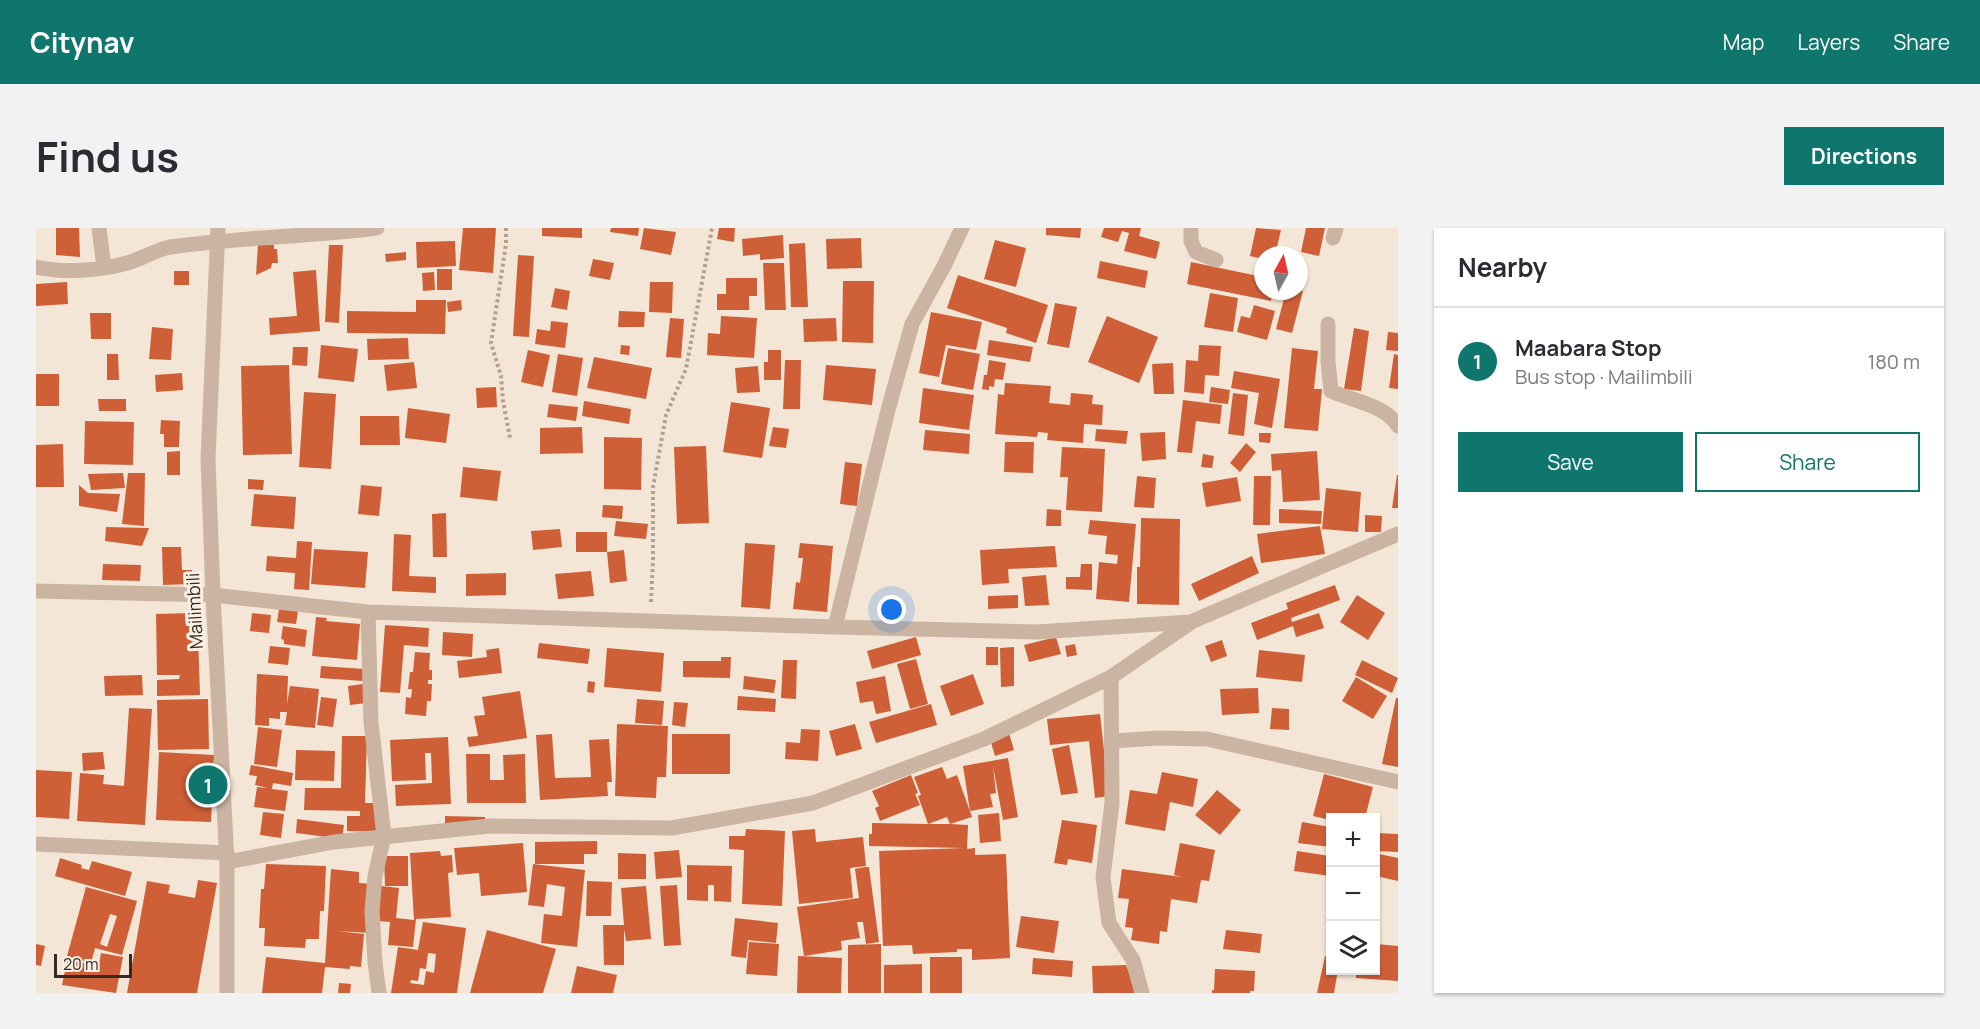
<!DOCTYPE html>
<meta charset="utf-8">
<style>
:root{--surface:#fff;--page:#f2f2f3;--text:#2b2b33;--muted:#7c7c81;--line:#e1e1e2;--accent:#0f766e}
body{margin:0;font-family:Manrope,sans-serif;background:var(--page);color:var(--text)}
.controls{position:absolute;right:18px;bottom:18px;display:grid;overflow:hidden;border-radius:0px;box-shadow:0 2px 4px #0004}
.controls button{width:54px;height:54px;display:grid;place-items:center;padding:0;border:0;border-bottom:2px solid var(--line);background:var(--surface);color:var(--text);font:30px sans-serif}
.compass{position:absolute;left:1218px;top:18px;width:54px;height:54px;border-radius:50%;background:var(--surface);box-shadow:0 2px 4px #0004;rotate:8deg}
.scale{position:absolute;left:18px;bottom:15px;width:78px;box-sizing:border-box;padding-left:6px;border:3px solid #352a25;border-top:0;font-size:16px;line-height:21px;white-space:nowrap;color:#352a25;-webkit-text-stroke:4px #faf0e3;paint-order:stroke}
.you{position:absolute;left:856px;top:382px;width:21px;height:21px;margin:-15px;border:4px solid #fff;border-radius:50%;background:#1a73e8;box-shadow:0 0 0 9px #1a73e833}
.badge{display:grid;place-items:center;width:39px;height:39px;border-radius:50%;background:var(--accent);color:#fff;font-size:20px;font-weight:700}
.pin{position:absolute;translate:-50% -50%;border:3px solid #fff;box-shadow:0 2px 6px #0006}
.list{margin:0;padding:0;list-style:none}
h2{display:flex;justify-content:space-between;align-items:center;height:78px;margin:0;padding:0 24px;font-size:26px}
h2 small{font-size:20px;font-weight:400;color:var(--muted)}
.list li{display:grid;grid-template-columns:39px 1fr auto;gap:18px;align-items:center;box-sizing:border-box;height:108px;padding:0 24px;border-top:2px solid var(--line)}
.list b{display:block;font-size:22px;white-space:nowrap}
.list p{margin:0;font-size:20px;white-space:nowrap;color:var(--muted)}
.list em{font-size:20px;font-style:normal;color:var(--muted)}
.actions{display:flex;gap:12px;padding:18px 24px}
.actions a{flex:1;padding:14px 0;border:2px solid var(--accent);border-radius:0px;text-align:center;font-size:21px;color:var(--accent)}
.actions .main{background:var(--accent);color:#fff}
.icon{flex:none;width:33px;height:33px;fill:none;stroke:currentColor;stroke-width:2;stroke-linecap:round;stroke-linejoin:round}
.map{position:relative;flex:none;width:1362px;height:765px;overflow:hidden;border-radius:0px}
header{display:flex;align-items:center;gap:36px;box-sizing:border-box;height:84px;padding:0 30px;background:var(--accent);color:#fff}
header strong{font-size:28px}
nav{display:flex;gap:33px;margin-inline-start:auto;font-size:21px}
.intro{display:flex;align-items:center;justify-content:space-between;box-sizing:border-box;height:144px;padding:0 36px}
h1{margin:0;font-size:42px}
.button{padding:15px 27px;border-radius:0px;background:var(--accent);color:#fff;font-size:21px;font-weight:700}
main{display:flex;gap:36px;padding:0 36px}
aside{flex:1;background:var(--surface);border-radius:0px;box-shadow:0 2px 4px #0004}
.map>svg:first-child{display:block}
.building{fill:#cf5f37;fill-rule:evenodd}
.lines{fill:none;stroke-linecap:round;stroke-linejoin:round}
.path{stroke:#b79f8c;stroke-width:4;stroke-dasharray:3 3;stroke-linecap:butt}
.minor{stroke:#cbb5a2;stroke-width:15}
.tertiary{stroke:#cbb5a2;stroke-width:15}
.labels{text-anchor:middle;stroke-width:6;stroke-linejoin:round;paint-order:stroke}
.street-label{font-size:18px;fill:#352a25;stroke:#faf0e3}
</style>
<header>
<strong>Citynav</strong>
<nav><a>Map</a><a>Layers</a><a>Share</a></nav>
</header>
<div class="intro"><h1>Find us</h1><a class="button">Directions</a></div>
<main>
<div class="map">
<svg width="1362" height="765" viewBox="0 0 1362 765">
<rect width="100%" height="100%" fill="#f3e6d6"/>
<path class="building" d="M20 0H43L44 29 20 27Z
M427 0H460L457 45 423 42Z
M506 0H546V10L506 8Z
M575 0H603L602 8 574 4Z
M608 0 640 4 635 27 604 21Z
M683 0H699L698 14 681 11Z
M1010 0H1045L1044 10 1010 7Z
M1068 0H1105L1103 8 1124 14 1120 31 1088 23 1093 5 1086 3 1082 14 1065 9Z
M1220 0 1245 2 1239 27H1227V31L1214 28Z
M1270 0H1289L1283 28 1265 24Z
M747 7 748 30 724 32V26L707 28 706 11Z
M825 10 826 40 791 41 790 11Z
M959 12 990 20 980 59 948 51Z
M419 13 420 38 381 40 380 14Z
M769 15 772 79H755L753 16Z
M222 17H238V21H241L242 35H236L235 40 220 47Z
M293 17H307L303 95 289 94Z
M370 24V32L350 34 349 26Z
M482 27 498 28 493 109 477 108Z
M557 31 578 35 574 52 553 48Z
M1064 33 1112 43 1109 60 1061 50Z
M1155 34 1227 49V63H1237L1235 73 1151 56Z
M727 35H748L750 82H729Z
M401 41H416V62H401Z
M280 42 284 103 234 107 233 90 261 88 257 44Z
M138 43H153V57H138Z
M398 44 399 62 387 63 386 45Z
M922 47 1012 77 1000 115 970 105 971 100 911 80Z
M690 50H721V68H713V82H681V66H690Z
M807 53H838L837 115 806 114Z
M31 54 32 76 0 78V56Z
M614 54H637L636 85 613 84Z
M519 60 534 63 531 82 515 79Z
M1263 62 1267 63 1256 105 1240 101 1250 63Z
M1174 65 1202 70 1197 104 1168 99Z
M380 72H410L409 106 311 105V83L380 84Z
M425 72 426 82 412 84 411 74Z
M1019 75 1041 79 1033 120 1011 116Z
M1218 77 1239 83 1231 112 1201 104 1205 88 1214 90Z
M583 83 609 84 608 99H582Z
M895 84 946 94 940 122 910 117 903 149 883 145Z
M54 85H75V111H55Z
M685 88 721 90 718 130 671 127 672 105 684 106Z
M1071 88 1122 109 1103 155 1052 134Z
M634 90 648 91 645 130 630 129Z
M800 90 801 113 768 114 767 91Z
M515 93 532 95 529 120 499 116 501 101 514 103Z
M116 99 137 101 135 132 113 131Z
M1318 100 1333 103 1325 163 1308 161Z
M1352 104 1362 105V123L1350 122Z
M372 110 373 131 332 132 331 111Z
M953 112 997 119 994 134 951 127Z
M285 117 322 121 318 154 282 150Z
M585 117 594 118 593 127 584 126Z
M1163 117 1185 118 1183 148 1169 147 1168 166 1148 164 1150 132 1162 133Z
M257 119H272L271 138 256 137Z
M912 120 944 126 937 162 905 156Z
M1256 120 1282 123 1278 161H1286L1282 203 1248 200Z
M492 122 514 127 507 159 485 154Z
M732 122H745V152H728V134H732Z
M71 126H82L83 152H71Z
M522 126 547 130 541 168 516 164Z
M1358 126 1362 127V161L1353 160Z
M558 129 616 140 610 171 551 160Z
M749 132H765L764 181H747Z
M953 132 970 135 967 152 959 151 958 159 953 158V162L946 161 948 147H951Z
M378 134 381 160 351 163 348 137Z
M1137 135 1138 166H1118L1116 136Z
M253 137 256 226 207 227 205 138Z
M790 137 840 141 836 177 787 172Z
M722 138 724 164 701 165 699 140Z
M1198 143 1244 151 1236 200 1218 196 1223 165 1195 160Z
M146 145 147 162 120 164 119 147Z
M0 146H23V178H0Z
M969 155 1015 158 1013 175 1034 177 1035 165 1057 167 1056 176 1067 177 1066 197 1048 196 1047 215 1011 212 1012 205 1002 204 1001 209 959 206 962 166 968 167Z
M460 159 461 179 441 180 440 160Z
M1175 159 1194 162 1192 176 1173 174Z
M887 160 938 167 933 202 883 195Z
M268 164 300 166 295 241 263 239Z
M1197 165 1212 167 1208 208 1192 206Z
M62 171H90V183H63Z
M1147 172 1186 177 1184 196 1160 193 1156 225 1141 224Z
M548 173 595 181 593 196 546 188Z
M695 174 734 180 726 230 687 224Z
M513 176 542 179 540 193 511 189Z
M372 180 414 186 410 215 369 210Z
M324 188H363L364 217H324Z
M125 192 144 193 143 219H128V206H124Z
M49 193 98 194 97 237 48 236Z
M546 199 547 225 504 226V200Z
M737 199 753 201 750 220 733 218Z
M1060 201 1092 203 1090 216 1059 213Z
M889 202 934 206 933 226 887 222Z
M1129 204 1130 231 1106 233 1104 205Z
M1223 205H1235L1234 215 1223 214Z
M568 209 606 210 605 262 568 261Z
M969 214H998L997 245 968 244Z
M1210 215 1220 224 1204 244 1194 235Z
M27 216 28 259H0V217Z
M670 218 673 295 641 296 638 219Z
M1026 219 1069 221 1066 284 1030 282 1032 249H1024Z
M144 223V247H131V224Z
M1281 223 1284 272 1247 274 1245 242 1236 243 1235 226Z
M1167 226 1178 228 1176 240 1165 239Z
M809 234 826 236 821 278 804 276Z
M427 239 465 243 461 273 424 269Z
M87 245 89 260 55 262 52 246Z
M92 245H109L108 298 86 296Z
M1361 247H1362V280H1356Z
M1101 248 1120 250 1118 280 1098 279Z
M1218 248H1235L1234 297H1217Z
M1201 249 1205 273 1170 279 1166 255Z
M212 251 228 252 227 262 212 261Z
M43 257 52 265 84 266 81 284 43 278Z
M325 257 346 259 343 288 322 286Z
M1290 260 1325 264 1322 304 1286 301Z
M218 266 260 269 258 301 215 298Z
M567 277 587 278 586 291 566 289Z
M1011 281 1025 282V298H1010Z
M1243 281 1286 283 1285 296 1243 295Z
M410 285 411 329H397L396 286Z
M1329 287 1346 288 1345 304H1329Z
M1105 290 1144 291 1143 377 1101 376V339H1104Z
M1054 292 1100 296 1093 374 1060 371 1063 334 1081 336 1082 327 1069 326 1071 308 1052 306Z
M580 293 612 296 610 311 578 308Z
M1284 298 1289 326 1225 335 1221 306Z
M70 299 113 300 106 318 69 313Z
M524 301 526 319 497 322 495 303Z
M540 304H571V324H540Z
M358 306 375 307 373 348 400 349V365L356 363Z
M261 313 276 314 273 362 258 361 259 345 230 343 231 328 260 330Z
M709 315 739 317 734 381 705 379Z
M764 315 797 318 791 384 757 381 760 354 764 355 767 330H762Z
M1019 318 1021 339 972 341 973 355 946 357 944 322Z
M126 319H145L146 342H156V356L127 357Z
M278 321 332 324 329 360 275 356Z
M588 322 591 353 574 355 571 324Z
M1216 328 1223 345 1163 373 1155 356Z
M67 336 105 337 104 353 66 352Z
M1045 336H1056V362L1030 361V349H1044Z
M555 343 558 368 522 371 519 346Z
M470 345V367L430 368V346Z
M1010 347 1013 377 989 378 986 349Z
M1299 357 1304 372 1255 390 1256 394 1283 385 1288 400 1260 409 1257 398 1221 412 1215 395 1252 381 1250 375Z
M982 367V380L952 381V368Z
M1321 367 1349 385 1332 412 1304 394Z
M243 381 262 383 260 396 241 394Z
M154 385 155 408H162L164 467 121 468V452L143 451 144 447H121L120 386Z
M216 385 235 387 233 405 214 403Z
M280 389 291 390 290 393 324 396 321 432 276 428Z
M349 397 393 400 392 419 368 417 364 465 344 464Z
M247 398 271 402 269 419 248 416V412L245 411Z
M407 404 437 406 436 429 406 427Z
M880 409 885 427 836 441 831 423Z
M1020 409 1025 426 993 434 988 417Z
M1186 412 1191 428 1175 434 1169 418Z
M503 415 554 421 552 436 501 430Z
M1039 416 1041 427 1031 429 1029 418Z
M234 418 254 420 252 437 232 435Z
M950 419H962V437H950Z
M978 419V458L965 459 964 420Z
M463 420 466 445 423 450 421 433 451 429 450 422Z
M571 420 628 425 625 464 568 459Z
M1223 422 1269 427 1266 454 1220 449Z
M379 424 394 425 393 442H396V452H392V456H396L395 473H391L390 488 369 486 370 469 375 470 376 461H372L374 444H377Z
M685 429H695L694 450 647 449V433H685Z
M880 431 892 476 874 481 861 436Z
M747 432H761L760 471 745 470Z
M1326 432 1362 450 1356 465 1319 447Z
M285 438 328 441 327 453 284 450Z
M221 446 252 448 251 476 254 458 283 461 279 500 249 497 251 484H244V491L233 490V498L219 497Z
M937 446 948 476 915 488 904 458Z
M106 447 107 467 69 468 68 448Z
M708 448 740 452 738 465 707 461Z
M849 448 855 483 840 486 837 473 824 475 820 454Z
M1320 449 1351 468 1337 491 1306 473Z
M552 453 559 454 558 465 551 464Z
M327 456 330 475 314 477 312 458Z
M1222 460 1223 485 1186 487 1184 461Z
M484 463 491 510 433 519 431 509 442 508 438 488 449 487 446 469Z
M702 468 740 471 739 484 701 482Z
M285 469 301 471 297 499 281 497Z
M1360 470H1362V539L1346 536Z
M172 471 173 521 122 522 121 472Z
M601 471 628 473 626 497 599 495Z
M638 474 652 475 649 499 636 497Z
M895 476 901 497 840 515 833 494Z
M93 480 116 481 109 597 41 593 44 545 68 547 67 556 88 558Z
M1236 480 1253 481V502L1234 501Z
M1064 486 1073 568 1059 570 1053 513 1014 517 1011 491Z
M581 496 632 498 630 549H621L620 570 579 568Z
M819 496 826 521 800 528 793 503Z
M222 499 246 502 241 539 218 536Z
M765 501 784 502 782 533 749 531 750 514 764 515Z
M973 505 978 522 959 528 954 511Z
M516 506 519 550 555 549 553 512 573 511 576 554H571L572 568 504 572 500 507Z
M636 506H694V546H636Z
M306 508H331L329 575H339L346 604 311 603V588H324V583L268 582 269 560H305Z
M412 509 415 576 360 578 359 557 396 555 395 525H389L390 552 356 553 354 512Z
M1033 517 1042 565 1025 567 1016 521Z
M260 522 299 523 298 553 259 552Z
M67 524 69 541 47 543 46 525Z
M123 524 178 527 175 594 120 592Z
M430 526H454V552H468L467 527 489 526 490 575H431Z
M972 530 982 589 967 592 957 538 960 565 954 566 957 579 934 583 927 538Z
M215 537 257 545 255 558 237 555 236 561 252 563 249 583 218 579 221 559 232 560 219 557 221 548 213 547Z
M906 539 911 551 921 547 936 589 914 596 932 597 931 621 939 620V627L970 626 974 730 936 732V721H921V724L877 726 876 717 847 718 843 623 928 620 833 618V606H836V595L892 596 882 568 885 567 878 549ZM911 589 914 596H892Z
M0 542 36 544 33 591 0 589Z
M1126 544 1162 551 1157 579 1134 574 1129 603 1089 596 1094 562 1121 566Z
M1288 546 1337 559 1329 590H1294V592L1277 588Z
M875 547 882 565 879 566 884 577 844 593 839 580 843 578 836 563Z
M1181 562 1205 582 1184 607 1159 587Z
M227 584 248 586 245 610 224 607Z
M963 585 965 613 944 615 942 587Z
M409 588 449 589V605L409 604Z
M261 591 308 597 306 611 260 605Z
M1026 592 1061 597 1056 635 1032 631 1031 637 1018 635Z
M1266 594 1294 599V619L1262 615Z
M710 601 749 603 746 678 706 676 708 622 693 621V608H709Z
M779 601 780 614 827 609 830 638 814 640 817 670 763 676 756 603Z
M1340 605 1362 606V624L1340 623Z
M561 613V626H548V636H499V614Z
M487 615 491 664 445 668 443 645 421 647 418 620Z
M1144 615 1179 622 1173 653 1165 652 1161 675 1135 671 1131 704 1124 703 1123 716 1095 712 1097 700 1089 699 1093 671 1082 670 1086 641 1146 649 1138 647Z
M643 622 646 649 620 651 618 624Z
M404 623 405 628 416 627 417 644 412 645 415 689 380 691 377 719 352 717 354 694 341 693 345 658 363 660 360 690 378 692 374 625Z
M1261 623 1294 628V648L1258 643Z
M582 625 610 626V651H582Z
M1343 626 1362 630V653L1340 648Z
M348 628H372V658H349Z
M24 630 46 637 45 640 53 642 56 633 96 644 89 668 19 648Z
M230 636 290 638 288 683H284L283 711H270L269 720 228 718 229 700H223L225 661H228Z
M497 636 549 642 541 719 505 715 508 686 526 688 529 659 511 656 508 679 492 677Z
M651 637 696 638 695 674 678 673V657H672V673L651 672Z
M829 639H833L843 714 830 716 827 694H821L824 710 805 713 806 722 768 728 761 679 823 670 819 641Z
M295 641 323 644V655L338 656 334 705 301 703 328 706 325 739 314 738V741L289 739 286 765H226L230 729 289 735Z
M162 652 181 655 161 765H91L111 653 134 657 132 665 159 670Z
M551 653 576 654 575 688H550Z
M641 657 645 717 628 718 624 658Z
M610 658 615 711 590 713 588 701V737H568L567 697H588L585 660Z
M50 659 101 673 86 727 59 720 55 735 31 728ZM74 686 81 688 71 719 64 716Z
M985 688 1023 693 1018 725 980 719Z
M699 690 742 695 740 715 712 712 710 730 695 728Z
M387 694 430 700 421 765H355L362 719 382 722ZM392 725 400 726 398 745 390 743 388 757 374 755 375 752 382 753 384 740 390 741Z
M451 702 520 721 507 765H434Z
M1190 702 1226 706 1224 725 1187 721Z
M713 714 743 716 741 748 710 746Z
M0 716 9 718 5 738 0 737Z
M845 716V765H812V717Z
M1340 716 1362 718V753L1320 750V742H1340Z
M65 725 87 729 80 765 26 757 31 732 63 737Z
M762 728 806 730 805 765H761Z
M1289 728 1294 729V742H1302L1298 765H1281Z
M894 729H926V765H894Z
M997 730 1037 733 1036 749 996 746Z
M886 736V765H848V737Z
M1090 737 1101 765H1057L1056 738Z
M541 738 581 747 577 765H535Z
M1179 741 1219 743 1218 763H1214V765H1176V762H1178Z
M303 755 315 756 314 765H302Z"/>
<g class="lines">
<path class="path" d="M470 0V16L455 115 465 148 467 173 474 210
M615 374 617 332V259L630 187 650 141 676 0"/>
<path class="minor" d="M63 0 68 40
M1155 0V13L1160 24 1180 32
M1297 10 1300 0
M0 39C29 45 63 43 91 35 106 31 119 22 134 19 203 9 272 9 341 0
M1292 96V133L1295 163C1317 173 1349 177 1362 198
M0 363 177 367 332 384 799 399 1001 404 1154 394
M332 384 335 494 348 608 339 648 336 683 339 734 343 765
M799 399 852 182 876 96 908 38 926 0
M1075 449 1076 575 1067 649 1073 695 1097 732 1106 765
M1077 513 1122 510 1171 511 1362 554
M0 616 191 625
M191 634 298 614 454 598 636 600 777 575 948 511 1075 449 1157 393 1362 306"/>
<path class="tertiary" d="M182 0 172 231 177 367 191 634V765"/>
</g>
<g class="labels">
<g class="street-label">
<text transform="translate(159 383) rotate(-93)" y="6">Mailimbili</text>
</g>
</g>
</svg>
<div class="controls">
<button>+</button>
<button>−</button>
<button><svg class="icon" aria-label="layers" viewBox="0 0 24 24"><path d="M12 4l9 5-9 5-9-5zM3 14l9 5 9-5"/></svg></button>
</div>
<svg class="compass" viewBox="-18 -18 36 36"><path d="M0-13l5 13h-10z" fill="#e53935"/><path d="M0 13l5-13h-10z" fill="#7c7c81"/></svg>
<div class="scale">20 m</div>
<div class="you"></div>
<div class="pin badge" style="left:172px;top:557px">1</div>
</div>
<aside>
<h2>Nearby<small></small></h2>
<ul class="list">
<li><span class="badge">1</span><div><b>Maabara Stop</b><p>Bus stop · Mailimbili</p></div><em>180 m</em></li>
</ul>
<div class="actions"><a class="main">Save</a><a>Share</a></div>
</aside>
</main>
